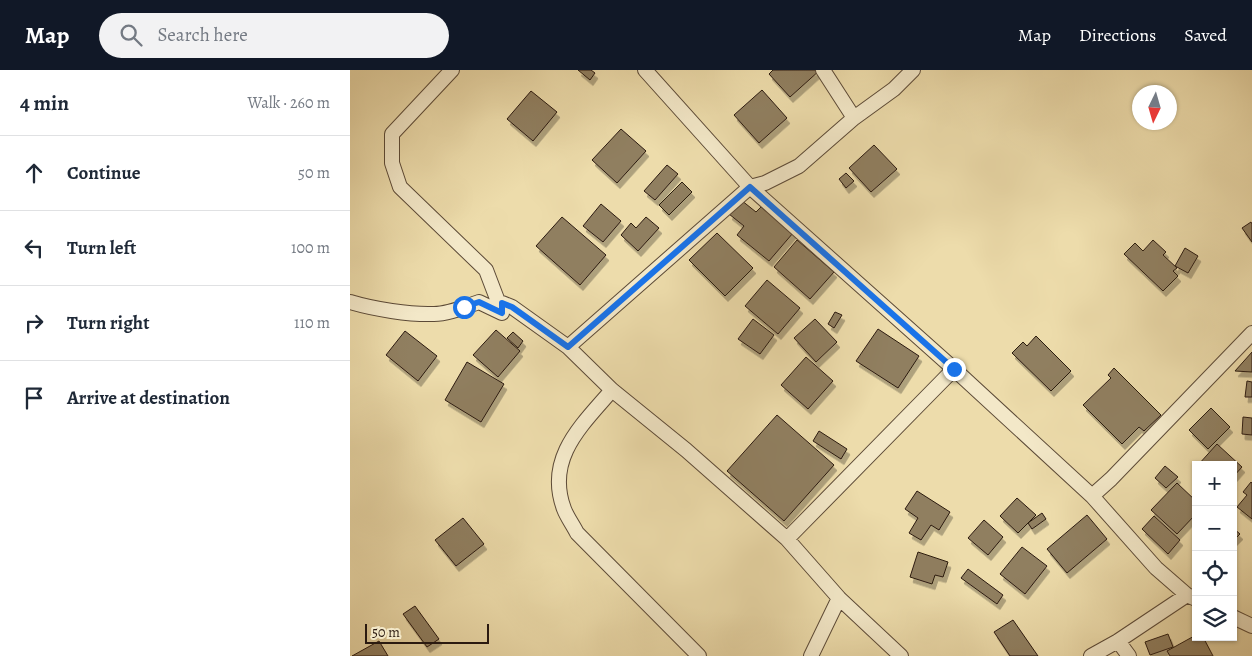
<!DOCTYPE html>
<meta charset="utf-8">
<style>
:root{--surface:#fff;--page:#f2f2f3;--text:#1f2937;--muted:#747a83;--line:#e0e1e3;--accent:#111827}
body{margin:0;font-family:Alegreya,serif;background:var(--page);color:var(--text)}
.controls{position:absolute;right:15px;bottom:15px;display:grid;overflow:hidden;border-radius:0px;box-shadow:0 1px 4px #0004}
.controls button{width:45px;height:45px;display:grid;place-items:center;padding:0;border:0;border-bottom:1px solid var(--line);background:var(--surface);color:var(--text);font:25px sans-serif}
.compass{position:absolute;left:782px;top:15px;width:45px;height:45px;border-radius:50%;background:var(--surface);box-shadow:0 1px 4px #0004;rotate:185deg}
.scale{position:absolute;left:15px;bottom:12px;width:124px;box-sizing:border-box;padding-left:5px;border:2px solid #2b1a10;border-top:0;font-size:14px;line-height:18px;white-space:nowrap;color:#2b1a10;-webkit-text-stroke:4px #f3e8c8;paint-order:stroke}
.stop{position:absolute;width:15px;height:15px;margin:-11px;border:4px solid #1a73e8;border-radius:50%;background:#fff}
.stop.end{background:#1a73e8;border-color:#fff;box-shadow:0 1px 5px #0008}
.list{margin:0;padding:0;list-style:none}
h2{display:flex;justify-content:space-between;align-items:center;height:65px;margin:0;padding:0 20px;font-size:21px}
h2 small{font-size:16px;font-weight:400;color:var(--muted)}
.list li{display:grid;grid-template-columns:32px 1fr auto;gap:15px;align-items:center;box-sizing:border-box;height:75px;padding:0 20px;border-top:1px solid var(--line)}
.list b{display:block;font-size:19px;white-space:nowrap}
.list em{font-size:16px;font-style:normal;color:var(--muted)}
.icon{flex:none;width:28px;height:28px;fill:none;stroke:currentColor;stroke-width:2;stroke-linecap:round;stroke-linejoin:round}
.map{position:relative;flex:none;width:902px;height:586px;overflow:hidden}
header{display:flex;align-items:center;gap:30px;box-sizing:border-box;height:70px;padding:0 25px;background:var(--accent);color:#fff}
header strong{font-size:24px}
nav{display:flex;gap:28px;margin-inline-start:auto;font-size:18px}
.search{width:350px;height:45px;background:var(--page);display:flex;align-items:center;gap:12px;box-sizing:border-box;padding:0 18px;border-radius:28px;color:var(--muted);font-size:19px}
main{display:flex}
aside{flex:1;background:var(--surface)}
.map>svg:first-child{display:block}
.building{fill:#907f61;stroke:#2b1a10;filter:url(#shadow)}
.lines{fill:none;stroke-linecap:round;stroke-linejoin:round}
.minor-casing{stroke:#5c4a37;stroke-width:16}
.minor{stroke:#f3e8c8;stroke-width:14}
.route{stroke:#1a73e8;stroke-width:6}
</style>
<header>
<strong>Map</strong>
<div class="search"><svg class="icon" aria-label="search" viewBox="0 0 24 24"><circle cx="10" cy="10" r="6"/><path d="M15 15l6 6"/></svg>Search here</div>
<nav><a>Map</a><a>Directions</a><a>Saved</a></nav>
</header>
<main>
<aside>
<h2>4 min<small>Walk · 260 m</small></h2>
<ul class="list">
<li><svg class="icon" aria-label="ahead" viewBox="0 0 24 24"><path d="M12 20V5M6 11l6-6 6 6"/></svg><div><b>Continue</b></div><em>50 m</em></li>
<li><svg class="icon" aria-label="left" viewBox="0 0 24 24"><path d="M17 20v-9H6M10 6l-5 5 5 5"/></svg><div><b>Turn left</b></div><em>100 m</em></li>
<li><svg class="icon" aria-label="right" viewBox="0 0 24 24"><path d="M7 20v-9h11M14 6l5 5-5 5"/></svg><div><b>Turn right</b></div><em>110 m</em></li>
<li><svg class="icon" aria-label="arrive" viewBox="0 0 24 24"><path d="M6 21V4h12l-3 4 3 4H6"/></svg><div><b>Arrive at destination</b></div></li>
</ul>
</aside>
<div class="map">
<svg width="902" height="586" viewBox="0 0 902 586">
<defs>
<filter id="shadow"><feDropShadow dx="3" dy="5.5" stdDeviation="0" flood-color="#0004"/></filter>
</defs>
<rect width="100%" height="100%" fill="#eddcab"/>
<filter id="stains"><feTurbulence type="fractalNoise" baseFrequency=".004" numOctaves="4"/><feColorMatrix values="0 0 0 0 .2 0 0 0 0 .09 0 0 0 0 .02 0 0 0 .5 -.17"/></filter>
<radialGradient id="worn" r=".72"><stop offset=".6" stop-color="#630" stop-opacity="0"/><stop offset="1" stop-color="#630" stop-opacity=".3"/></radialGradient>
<path class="building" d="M228 0H241L245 3 240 10Z
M423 0H470L440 27 419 4Z
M412 20 437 48 409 73 384 45Z
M181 21 207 42 183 71 157 49Z
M271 59 296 81 267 113 242 90Z
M524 75 547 99 521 122 499 98Z
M317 95 328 104 305 130 294 121Z
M496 103 504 111 496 118 489 109Z
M332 112 342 122 319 145 309 135Z
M391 130 406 142 411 137 443 163 419 191 387 165 394 156 379 144Z
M251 134 271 151 253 172 233 156Z
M212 147 256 185 230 215 186 176Z
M296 147 309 158 288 181 271 165 281 153 286 158Z
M901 152 902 154V172L892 158Z
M367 163 403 198 375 226 339 190Z
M447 170 484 202 460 229 424 197Z
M803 170 816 182 813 185 827 198 823 201 828 206 813 221 774 184 785 173 793 181Z
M835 178 848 186 838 203 825 196Z
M417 210 450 238 428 264 395 236Z
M485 242 492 245 484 258 478 254Z
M403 249 424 265 410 284 388 269Z
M465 249 487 272 466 292 444 268Z
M528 259 569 286 548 318 506 291Z
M146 260 170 281 148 307 123 285Z
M55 261 87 286 68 311 36 285Z
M163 262 173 271 168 278 157 268Z
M686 266 721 301 701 321 662 283 673 272 677 276Z
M902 282V302L885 301Z
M456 287 483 311 458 339 431 315Z
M117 292 154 314 131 352 95 330Z
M764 298 811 345 794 361 789 357 772 374 733 335 761 308 758 305Z
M897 311 902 312V327H895Z
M861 338 880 357 858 379 839 360Z
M427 345 484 395 434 451 377 401Z
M893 347 902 348V365L892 364Z
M469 361 497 379 491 389 463 371Z
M867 374 892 397 883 407V395H848Z
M815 396 828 407 816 418 805 408Z
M901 412 902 413V449L887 437 897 425 893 422Z
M827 413 846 431V444L827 464 801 440Z
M567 421 600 442 589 460 581 455 571 470 559 463 568 448 555 439Z
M667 428 686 445 668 463 650 446Z
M692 443 696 449 682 459 678 453Z
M737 445 757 469 717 503 697 479Z
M804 446 830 470 818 484 792 459Z
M113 448 134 474 106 496 85 470Z
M634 450 653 467 638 485 618 468Z
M883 458 890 464 883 471Z
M672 477 697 496 675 524 650 504Z
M568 482 598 492 593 507 585 505 582 514 560 507Z
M618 499 653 525 647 534 611 508Z
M65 536 89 569 77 577 53 544Z
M663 550 688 586H660L644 562Z
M818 564 823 577 800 585 795 572Z
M846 565V567H853L863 586H820L817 581Z
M29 571 38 586H2Z"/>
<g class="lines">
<defs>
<path id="minor" d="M102 0 42 64V93L50 117 136 200 152 242
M295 0 400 117 415 113 449 96 504 48 473 0
M504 48 544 19 563 0
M0 232C23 239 60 245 84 244 99 244 114 237 129 232L152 243V233L162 237 218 277 262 320 336 380 437 469 489 528 551 586
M218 277 400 117 604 299 742 426
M262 320C232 355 195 388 214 439 217 447 223 455 227 463L349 586
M437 469 604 299
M846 529 837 525 806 498 742 426 761 409 902 263
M883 547 902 556
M768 571 779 586
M461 586 489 528
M741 586 768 571 837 525"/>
</defs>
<use href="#minor" class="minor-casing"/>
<use href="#minor" class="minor"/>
</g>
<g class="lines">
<path class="route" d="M114 237 129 232 152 243V233L162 237 218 277 400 117 604 299"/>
</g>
<rect width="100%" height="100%" filter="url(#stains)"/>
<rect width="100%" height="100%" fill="url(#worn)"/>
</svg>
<div class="controls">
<button>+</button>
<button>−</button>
<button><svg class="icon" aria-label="locate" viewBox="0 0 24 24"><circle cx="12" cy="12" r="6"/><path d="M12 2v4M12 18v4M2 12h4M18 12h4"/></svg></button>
<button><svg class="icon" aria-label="layers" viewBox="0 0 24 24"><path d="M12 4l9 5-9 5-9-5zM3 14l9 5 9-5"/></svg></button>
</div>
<svg class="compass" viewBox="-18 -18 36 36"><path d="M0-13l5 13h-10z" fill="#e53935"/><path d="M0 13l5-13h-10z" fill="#747a83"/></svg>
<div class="scale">50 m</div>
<div class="stop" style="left:114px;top:237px"></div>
<div class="stop end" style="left:604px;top:299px"></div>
</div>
</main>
